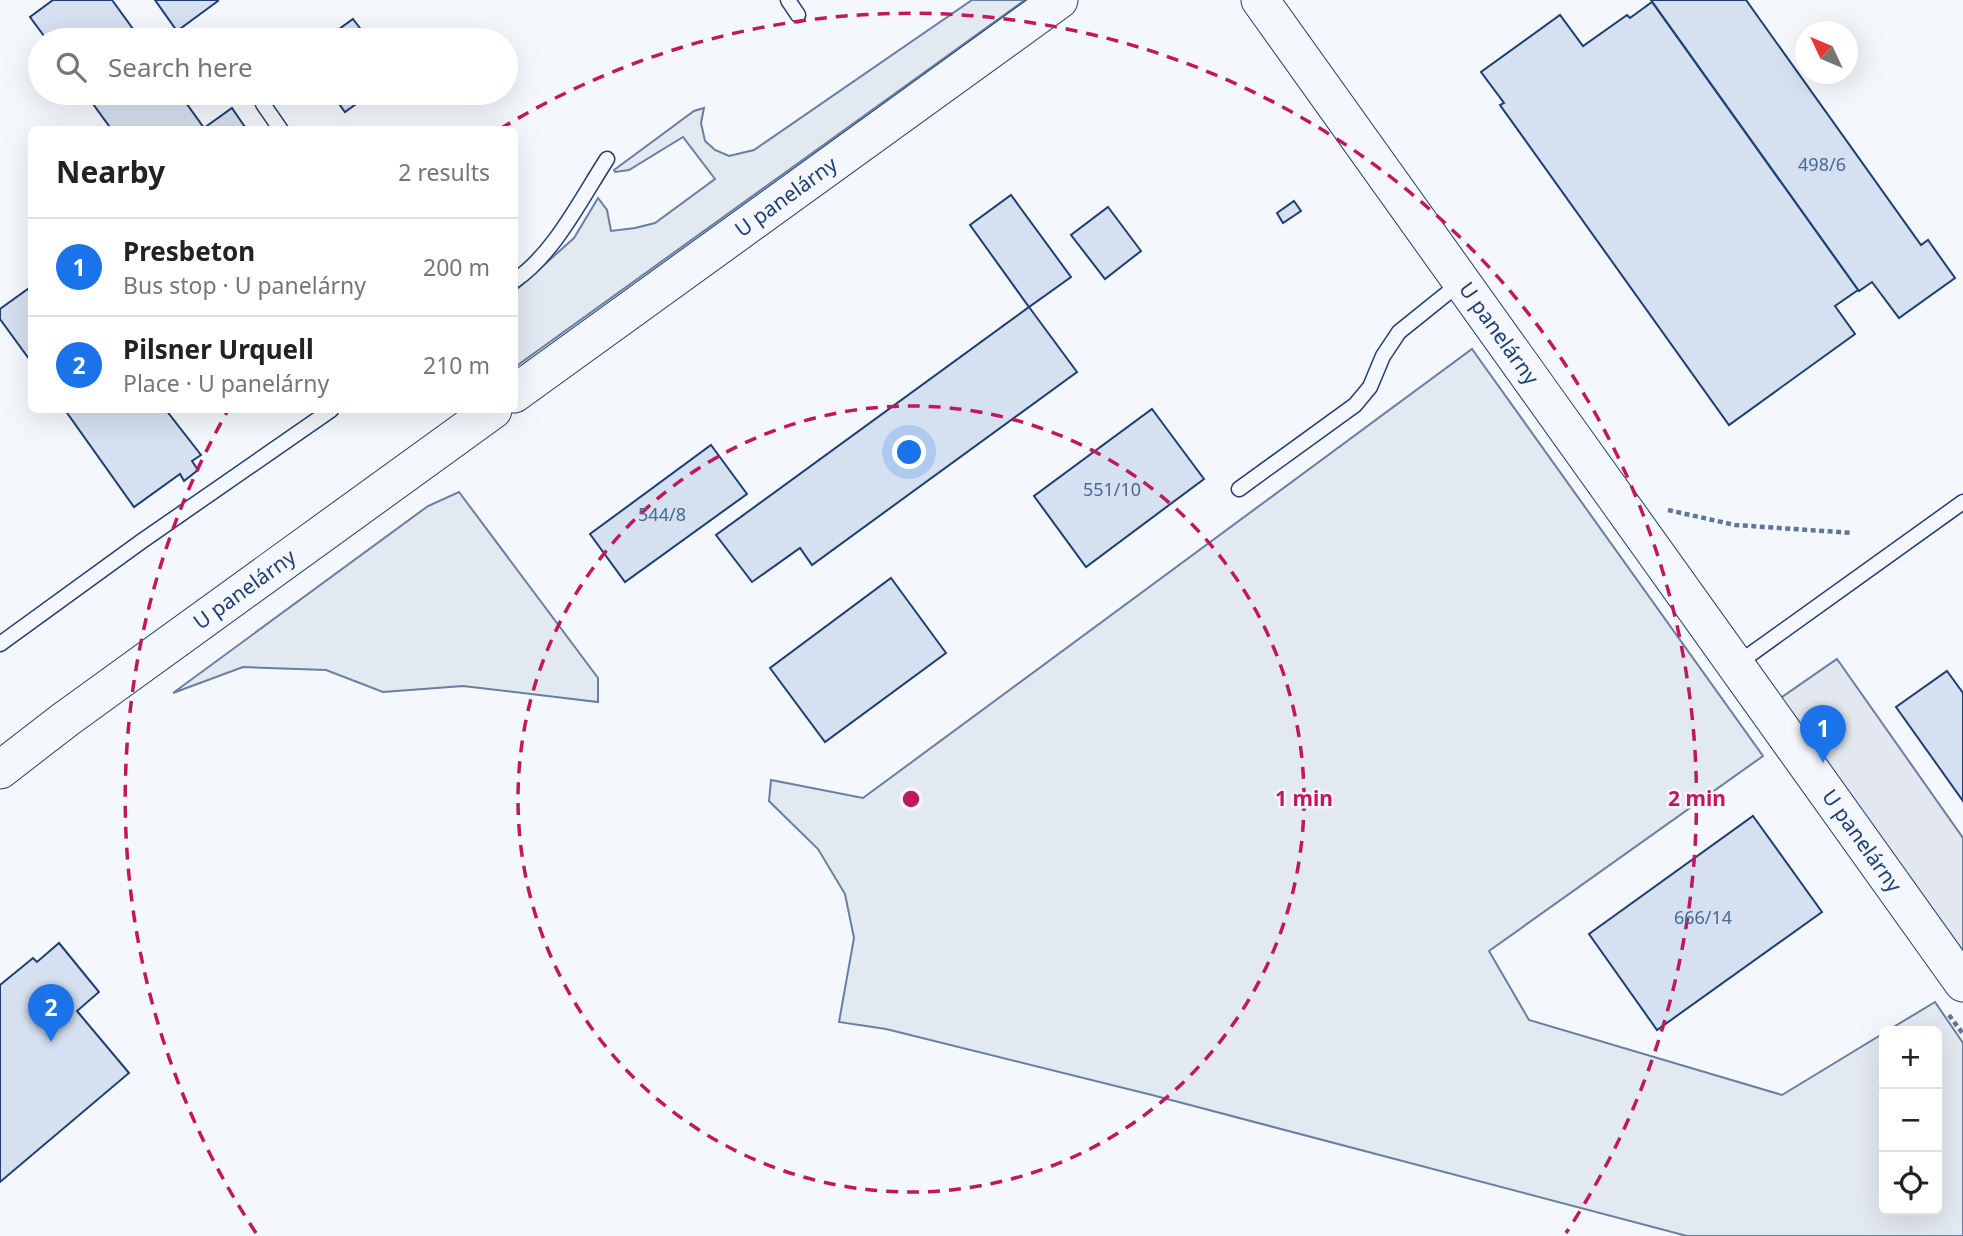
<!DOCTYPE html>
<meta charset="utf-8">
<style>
:root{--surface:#fff;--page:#f2f2f2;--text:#222;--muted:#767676;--line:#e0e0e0;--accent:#1a73e8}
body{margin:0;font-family:"Noto Sans",sans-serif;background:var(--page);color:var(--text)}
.controls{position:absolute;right:21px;bottom:21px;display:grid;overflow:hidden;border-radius:10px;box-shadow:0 7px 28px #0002}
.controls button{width:63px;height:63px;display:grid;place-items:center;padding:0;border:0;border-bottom:2px solid var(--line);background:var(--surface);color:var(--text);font:35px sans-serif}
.compass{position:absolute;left:1795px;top:21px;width:63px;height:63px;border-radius:50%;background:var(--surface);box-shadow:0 7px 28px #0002;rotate:314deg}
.you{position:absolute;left:910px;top:453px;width:24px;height:24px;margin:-18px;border:5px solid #fff;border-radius:50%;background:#1a73e8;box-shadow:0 0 0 10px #1a73e833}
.badge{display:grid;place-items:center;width:46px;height:46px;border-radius:50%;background:var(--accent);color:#fff;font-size:23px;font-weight:700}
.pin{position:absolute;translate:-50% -58px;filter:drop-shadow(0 2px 4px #0008)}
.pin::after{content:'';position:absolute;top:37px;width:24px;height:21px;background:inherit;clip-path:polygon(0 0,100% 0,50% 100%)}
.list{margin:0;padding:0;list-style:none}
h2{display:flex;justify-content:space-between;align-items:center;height:91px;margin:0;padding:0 28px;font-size:30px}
h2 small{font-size:23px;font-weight:400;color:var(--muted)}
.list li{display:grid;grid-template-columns:46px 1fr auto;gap:21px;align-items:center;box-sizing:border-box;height:98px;padding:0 28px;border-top:2px solid var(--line)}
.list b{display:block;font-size:26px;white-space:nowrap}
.list p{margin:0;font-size:23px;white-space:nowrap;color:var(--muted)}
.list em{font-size:23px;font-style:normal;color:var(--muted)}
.icon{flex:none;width:38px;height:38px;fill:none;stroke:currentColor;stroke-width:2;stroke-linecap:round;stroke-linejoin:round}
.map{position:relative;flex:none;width:1963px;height:1236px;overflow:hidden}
.search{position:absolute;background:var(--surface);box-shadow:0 7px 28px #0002;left:28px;top:28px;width:490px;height:77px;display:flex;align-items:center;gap:18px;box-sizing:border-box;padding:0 24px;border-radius:38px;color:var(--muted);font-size:26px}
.panel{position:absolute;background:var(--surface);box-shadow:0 7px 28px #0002;left:28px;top:126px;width:490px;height:287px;border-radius:10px}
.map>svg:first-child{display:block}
.green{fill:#e3e9f0;stroke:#687fa3;stroke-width:2}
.parking{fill:#e3e8f0;stroke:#687fa3;stroke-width:2}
.building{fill:#d5e0f0;stroke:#1d3f73;stroke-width:2}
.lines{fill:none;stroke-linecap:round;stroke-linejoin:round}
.service-casing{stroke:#1d3f73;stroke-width:17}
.tertiary-casing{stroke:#1d3f73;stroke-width:39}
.path{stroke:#5e769c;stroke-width:4.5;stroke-dasharray:5 3.5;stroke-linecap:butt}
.service{stroke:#f4f7fb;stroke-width:14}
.tertiary{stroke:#f4f7fb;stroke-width:37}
.ring{fill:none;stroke:#c2185b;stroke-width:3.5;stroke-dasharray:12 9}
.labels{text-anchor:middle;stroke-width:5;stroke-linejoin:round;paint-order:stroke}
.number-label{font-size:18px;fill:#4b6792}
.street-label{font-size:21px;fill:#1d3f73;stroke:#f4f7fb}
.centre{fill:#c2185b;stroke:#f4f7fb;stroke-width:3.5}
.ring-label{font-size:21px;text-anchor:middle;font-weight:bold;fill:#c2185b;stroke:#f4f7fb;stroke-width:5;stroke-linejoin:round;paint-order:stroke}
</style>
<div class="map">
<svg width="1963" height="1236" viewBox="0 0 1963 1236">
<rect width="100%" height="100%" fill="#f4f7fb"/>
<path class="green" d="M972 0H1025L515 367V291L574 238 598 198 607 210 611 231 635 228 655 223 715 179 683 137 629 170 615 172 614 170 694 111 704 108 701 123 705 141 715 150 729 156 754 150Z
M1472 349 1763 756 1489 951 1529 1020 1782 1095 1884 1033V1210H1937V1031H1887L1935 1002 1963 1043V1236H1687L1152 1095 886 1029 839 1022 854 938 845 894 818 849 769 801 771 780 863 798Z
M459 492 598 678V702L463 686 383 692 326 670 243 667 173 693 428 506Z"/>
<path class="parking" d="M1837 659 1963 838V983L1766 708Z"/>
<path class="building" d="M53 0H112L141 40H47L30 17Z
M155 0H217L218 1 177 31Z
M1651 0H1746L1921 245 1928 240 1955 278 1899 318 1872 282 1859 291Z
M1652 2 1858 290 1835 306 1855 334 1729 425 1500 105 1504 103 1481 72 1560 15 1583 46 1627 15 1630 18Z
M353 19 369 40H324Z
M85 93H179L204 128 202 130H112Z
M331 93H371L345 112Z
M232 108 247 130H202L204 128Z
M1011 195 1071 277 1029 307 970 225Z
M1294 201 1301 211 1283 223 1277 213Z
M1108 207 1141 251 1105 279 1071 235Z
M32 286V363L0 319V309Z
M1029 307 1077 372 812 565 800 548 752 582 716 535Z
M1152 409 1204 479 1086 567 1034 496Z
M65 410H166L201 455 192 461 198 470 184 481 180 474 134 507Z
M711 445 747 494 625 582 590 534Z
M891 578 946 653 825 742 770 668Z
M1947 671 1963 693V801L1896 707Z
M1753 816 1822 912 1657 1030 1589 934Z
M59 943 99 992 77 1011 129 1073 0 1182V985L33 958 37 962Z"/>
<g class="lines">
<defs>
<path id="service" d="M788 0 798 15
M263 104 281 130
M514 281C554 254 581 199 607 159
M1239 489 1355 405 1370 387 1383 356 1399 332 1460 283
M0 644 142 541 331 410
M1737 664 1963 502"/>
<g id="tertiary">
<path id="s1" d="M1260 0 1963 983"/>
<path id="s2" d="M514 394 1059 0"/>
<path id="s3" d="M0 770 66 719 493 410"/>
</g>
</defs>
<use href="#service" class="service-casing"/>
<use href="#tertiary" class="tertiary-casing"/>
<path class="path" d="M1668 510 1735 525 1853 533
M1949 1015 1963 1034"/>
<use href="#service" class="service"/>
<use href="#tertiary" class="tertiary"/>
</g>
<g class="ring">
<circle cx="911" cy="799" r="393"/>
<path d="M256 1233A786 786 0 0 1 227 412M500 129A786 786 0 0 1 1566 1233"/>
</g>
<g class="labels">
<g class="number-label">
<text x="1822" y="171">498/6</text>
<text x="1112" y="496">551/10</text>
<text x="662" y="521">544/8</text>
<text x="1703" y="924">666/14</text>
</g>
<g class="street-label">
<text dy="7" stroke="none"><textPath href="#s2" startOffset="336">U panelárny</textPath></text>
<text dy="7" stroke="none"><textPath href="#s1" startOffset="410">U panelárny</textPath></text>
<text dy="7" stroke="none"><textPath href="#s3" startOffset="304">U panelárny</textPath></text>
<text dy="7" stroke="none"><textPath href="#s1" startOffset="1034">U panelárny</textPath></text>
</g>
</g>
<circle cx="911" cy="799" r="10" class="centre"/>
<g class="ring-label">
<text x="1304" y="806">1 min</text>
<text x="1697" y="806">2 min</text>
</g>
</svg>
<div class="controls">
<button>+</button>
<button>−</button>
<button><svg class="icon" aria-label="locate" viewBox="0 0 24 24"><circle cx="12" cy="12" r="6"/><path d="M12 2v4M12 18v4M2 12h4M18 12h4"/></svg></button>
</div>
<svg class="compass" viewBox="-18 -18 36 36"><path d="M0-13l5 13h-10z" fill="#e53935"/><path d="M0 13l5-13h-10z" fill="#767676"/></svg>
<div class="you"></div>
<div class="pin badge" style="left:1823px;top:763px">1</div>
<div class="pin badge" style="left:51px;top:1042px">2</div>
<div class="search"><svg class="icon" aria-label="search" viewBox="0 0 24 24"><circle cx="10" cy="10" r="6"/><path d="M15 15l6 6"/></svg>Search here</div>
<section class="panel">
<h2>Nearby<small>2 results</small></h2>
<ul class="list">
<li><span class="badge">1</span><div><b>Presbeton</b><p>Bus stop · U panelárny</p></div><em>200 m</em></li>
<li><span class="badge">2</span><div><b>Pilsner Urquell</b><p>Place · U panelárny</p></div><em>210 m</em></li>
</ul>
</section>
</div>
